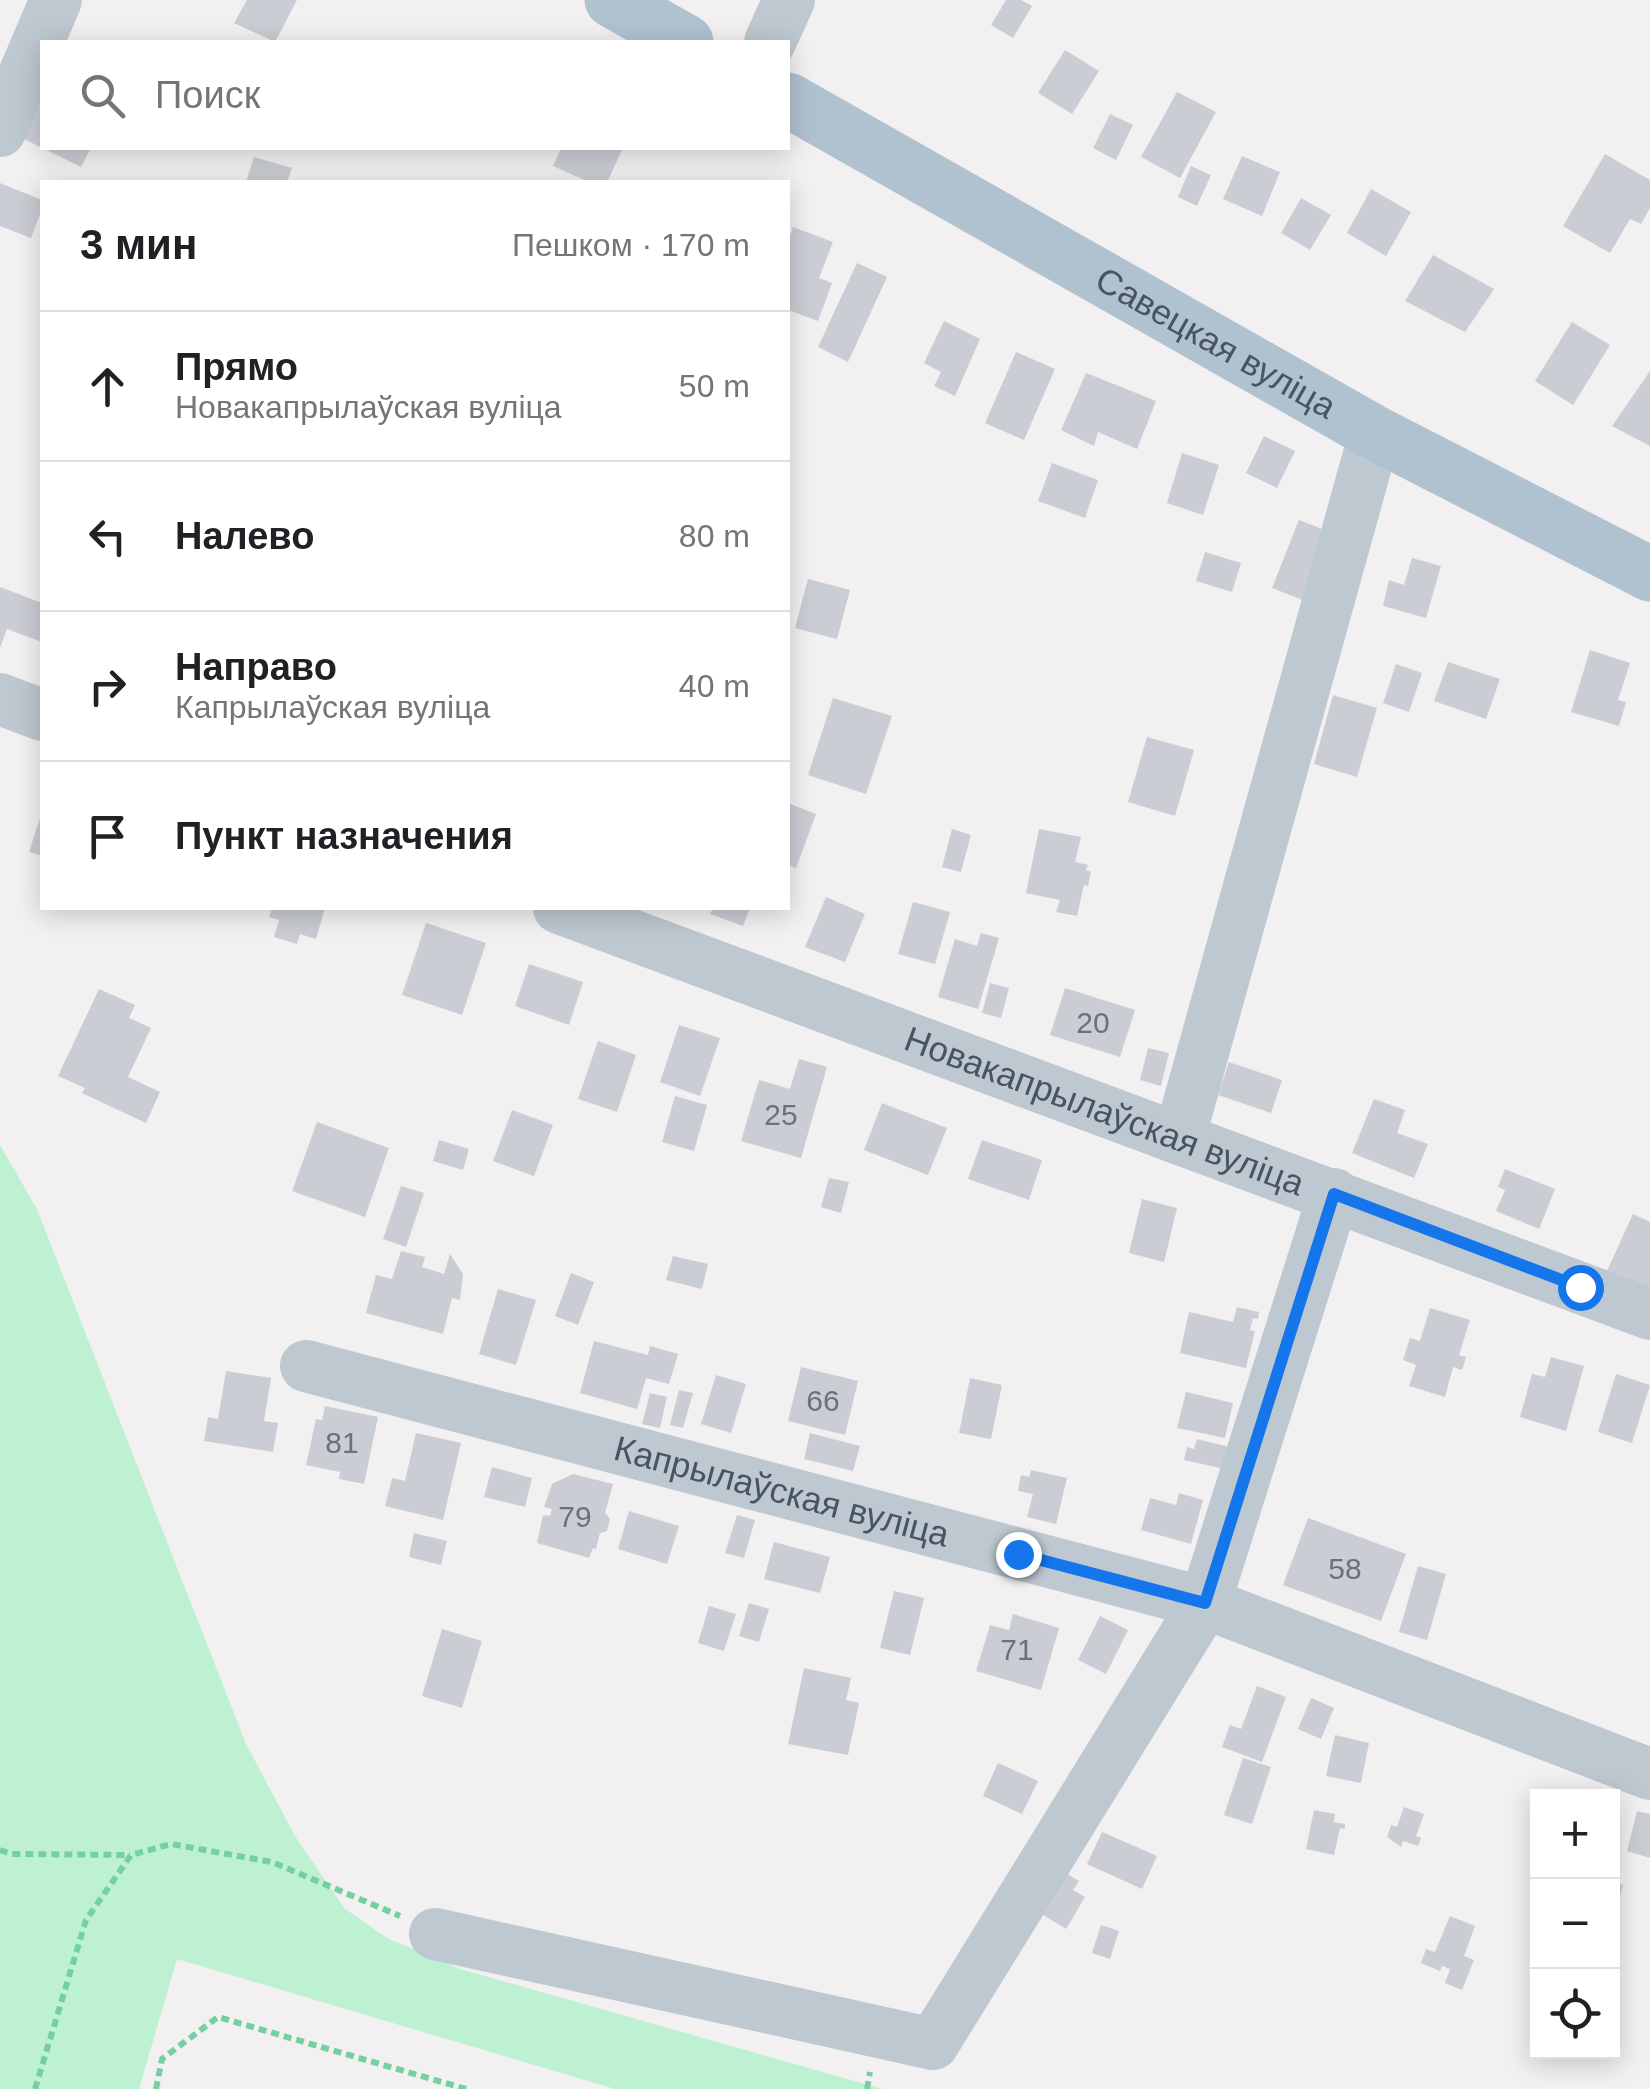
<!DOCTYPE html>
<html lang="ru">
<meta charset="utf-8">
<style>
:root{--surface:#fff;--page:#f6f6f6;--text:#202124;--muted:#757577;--line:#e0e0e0}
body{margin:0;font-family:Helvetica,sans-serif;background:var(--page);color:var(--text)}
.controls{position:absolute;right:30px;bottom:30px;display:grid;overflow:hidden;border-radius:0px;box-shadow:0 5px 25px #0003}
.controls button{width:90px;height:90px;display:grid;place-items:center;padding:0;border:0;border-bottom:2px solid var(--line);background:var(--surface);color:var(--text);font:50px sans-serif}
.stop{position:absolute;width:30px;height:30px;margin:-22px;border:8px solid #1476ea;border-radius:50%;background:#fff}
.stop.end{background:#1476ea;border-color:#fff;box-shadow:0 2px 10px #0008}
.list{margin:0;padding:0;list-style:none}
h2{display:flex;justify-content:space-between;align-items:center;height:130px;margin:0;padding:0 40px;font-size:42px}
h2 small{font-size:32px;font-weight:400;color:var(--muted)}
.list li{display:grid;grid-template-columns:65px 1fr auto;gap:30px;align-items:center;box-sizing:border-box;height:150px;padding:0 40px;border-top:2px solid var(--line)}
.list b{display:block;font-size:38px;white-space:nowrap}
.list p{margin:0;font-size:32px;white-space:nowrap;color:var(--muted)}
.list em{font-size:32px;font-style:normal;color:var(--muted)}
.icon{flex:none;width:55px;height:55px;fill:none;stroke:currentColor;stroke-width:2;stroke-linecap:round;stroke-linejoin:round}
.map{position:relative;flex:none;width:1650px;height:2089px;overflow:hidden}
.search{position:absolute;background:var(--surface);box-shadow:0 5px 25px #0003;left:40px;top:40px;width:750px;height:110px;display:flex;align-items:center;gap:25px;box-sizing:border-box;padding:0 35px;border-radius:0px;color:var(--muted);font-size:38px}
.panel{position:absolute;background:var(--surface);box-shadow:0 5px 25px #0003;left:40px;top:180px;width:750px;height:730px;border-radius:0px}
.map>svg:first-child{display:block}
.green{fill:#bef1d1}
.building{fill:#cacdd3}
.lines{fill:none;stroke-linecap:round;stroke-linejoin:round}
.path{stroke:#75d0a1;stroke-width:6;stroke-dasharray:8 5;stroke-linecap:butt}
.minor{stroke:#bec8d0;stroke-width:52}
.major{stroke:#b0c1d0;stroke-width:55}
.route{stroke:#1476ea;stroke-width:12}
.labels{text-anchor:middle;stroke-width:8;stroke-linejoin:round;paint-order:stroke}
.number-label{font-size:30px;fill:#68727c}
.street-label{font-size:35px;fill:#48545f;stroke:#fff}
</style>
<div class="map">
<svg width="1650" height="2089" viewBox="0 0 1650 2089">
<rect width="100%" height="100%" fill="#f3f0f1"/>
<path class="green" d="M0 1145 37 1209 246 1744 295 1836 344 1908 387 1938 460 1969 883 2089H615L177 1959 139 2089H0Z"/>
<path class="building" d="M247 0H297L275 42 234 23Z
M1006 0H1021L1032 6 1013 38 991 25Z
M1065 50 1099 71 1072 114 1038 93Z
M1177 92 1216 112 1180 178 1141 157Z
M42 96V148H91L81 167 22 138Z
M1110 114 1133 125 1116 160 1093 148Z
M561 148H623L607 182H589L553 166Z
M1605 154 1650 180V208L1641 224 1630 219 1610 253 1563 226Z
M1242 156 1280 172 1262 216 1223 199Z
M254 157 292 168 287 182H246Z
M1191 166 1211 175 1197 206 1178 197Z
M0 183 42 200V209L31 238 0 226Z
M1371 189 1411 212 1386 256 1347 233Z
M1301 198 1331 215 1310 250 1281 233Z
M793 227 833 242 819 278 832 283 818 321 788 310V241Z
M1433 255 1494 289 1465 332 1405 301Z
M857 263 887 277 848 362 818 347Z
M944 321 980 339 955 396 934 386 941 372 924 363Z
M1572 322 1610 345 1573 405 1535 381Z
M1016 352 1055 369 1024 440 985 423Z
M1650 371V446L1612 426Z
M1086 373 1156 401 1137 449 1098 432 1094 446 1061 430Z
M1264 436 1295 451 1277 488 1246 473Z
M1182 453 1219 465 1203 515 1167 503Z
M1052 463 1098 480 1085 518 1038 501Z
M1299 520 1335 534 1308 602 1272 588Z
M1205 552 1241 563 1232 592 1196 581Z
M1412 558 1441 566 1426 618 1383 606 1389 580 1404 585Z
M808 579 850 590 837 639 795 628Z
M0 587 42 603V642L7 629 0 648Z
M1590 650 1630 663 1618 700 1626 702 1619 726 1571 712Z
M1448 662 1500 679 1486 719 1434 701Z
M1396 664 1422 673 1409 712 1383 703Z
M1333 695 1377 708 1357 777 1314 764Z
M833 698 892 716 866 794 808 775Z
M1147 737 1194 750 1175 816 1128 802Z
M790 804 816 814 796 868 788 865Z
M42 812V856L29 852Z
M952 829 971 835 961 872 942 867Z
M1039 829 1081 837 1075 862 1088 865 1086 870 1091 872 1088 886 1084 885 1077 916 1056 912 1060 900 1026 893Z
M826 897 865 914 845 962 805 947Z
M913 902 950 912 935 964 898 954Z
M272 908H325L316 939 300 934 297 944 274 937 279 920 269 917Z
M713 908H750L743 926 710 914Z
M426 923 486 943 462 1015 402 995Z
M981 933 999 938 978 1009 938 997 955 939 977 946Z
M529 964 583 982 569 1025 515 1006Z
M990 983 1009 988 1001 1018 982 1013Z
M1065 988 1135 1010 1120 1057 1050 1035Z
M99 989 135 1005 129 1018 151 1028 128 1077 160 1092 146 1123 82 1093 85 1088 58 1076Z
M679 1025 720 1038 700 1096 660 1082Z
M598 1041 636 1055 617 1112 578 1099Z
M1148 1048 1169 1053 1161 1086 1140 1080Z
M799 1059 827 1067 801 1158 741 1141 759 1080 790 1089Z
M1229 1062 1282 1080 1271 1113 1218 1095Z
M675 1096 707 1105 694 1151 662 1142Z
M1374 1099 1405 1110 1397 1133 1428 1144 1414 1178 1352 1153Z
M882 1103 947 1128 928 1175 864 1150Z
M512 1110 553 1125 534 1176 493 1161Z
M317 1122 389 1148 365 1217 292 1191Z
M439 1140 469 1149 463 1170 433 1161Z
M982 1140 1042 1160 1029 1200 968 1179Z
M1505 1169 1555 1189 1539 1229 1496 1211 1505 1190 1498 1187Z
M829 1178 849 1182 841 1213 821 1207Z
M401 1186 424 1193 406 1247 383 1239Z
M1142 1199 1177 1208 1164 1262 1129 1253Z
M1633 1214 1650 1222V1293L1606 1273Z
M401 1251 425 1257 422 1267 444 1274 450 1254 463 1274 460 1300 452 1298 443 1334 366 1313 376 1275 392 1279Z
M673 1256 708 1264 702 1289 666 1280Z
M571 1273 594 1282 578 1325 555 1316Z
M498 1289 536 1300 516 1365 479 1354Z
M1237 1307 1259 1312 1258 1319 1253 1318 1250 1330 1255 1331 1246 1368 1180 1353 1189 1312 1233 1322Z
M1430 1308 1470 1320 1459 1355 1466 1357 1462 1370 1453 1367 1445 1397 1409 1386 1416 1365 1403 1360 1410 1338 1420 1341Z
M594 1341 648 1355 650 1346 678 1354 669 1384 646 1378 637 1409 580 1393Z
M1551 1357 1584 1366 1566 1431 1520 1417 1532 1374 1545 1377Z
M801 1367 858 1381 845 1435 788 1421Z
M226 1371 271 1378 264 1421 278 1423 273 1452 204 1441 208 1417 218 1419Z
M1616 1374 1650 1385 1632 1443 1598 1432Z
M716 1375 746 1384 731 1433 701 1424Z
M970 1378 1002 1385 991 1439 959 1433Z
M679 1390 693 1393 683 1428 670 1425Z
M1186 1392 1233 1403 1225 1438 1177 1428Z
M650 1393 667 1397 660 1428 642 1424Z
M325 1406 378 1417 364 1484 339 1479 340 1472 306 1465 316 1419 322 1420Z
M416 1433 461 1443 443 1520 385 1506 392 1478 405 1481Z
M810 1433 860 1446 853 1471 804 1459Z
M1197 1439 1234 1448 1229 1470 1184 1460 1187 1447 1194 1449Z
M492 1467 532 1478 525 1507 484 1497Z
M1031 1470 1067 1478 1056 1524 1027 1517 1033 1494 1018 1491 1021 1475 1029 1477Z
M573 1474 613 1484 605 1513 610 1519 607 1531 600 1533 596 1549 593 1548 589 1558 537 1543 543 1515 550 1516 552 1509 544 1507 552 1484Z
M1179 1493 1203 1500 1191 1544 1141 1530 1150 1498 1176 1505Z
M629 1511 679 1526 667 1564 618 1549Z
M737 1515 755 1520 744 1558 725 1553Z
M1308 1518 1406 1554 1381 1621 1283 1585Z
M414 1533 447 1541 441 1565 409 1557Z
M774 1542 830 1557 820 1593 764 1579Z
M1418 1566 1446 1574 1427 1640 1399 1632Z
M894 1591 924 1598 910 1655 880 1648Z
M749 1603 769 1609 759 1642 739 1636Z
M709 1606 736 1614 724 1651 698 1643Z
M1013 1614 1059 1628 1041 1690 976 1671 990 1625 1009 1630Z
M1100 1616 1128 1630 1106 1674 1078 1660Z
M442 1629 482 1641 462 1708 422 1696Z
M804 1668 851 1678 846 1700 859 1703 848 1755 788 1744Z
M1257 1686 1286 1697 1262 1762 1222 1747 1230 1725 1241 1729Z
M1311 1698 1334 1708 1321 1739 1298 1729Z
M1335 1735 1369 1743 1361 1783 1326 1776Z
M1243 1758 1271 1767 1252 1824 1224 1815Z
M998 1763 1038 1781 1022 1814 983 1796Z
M1404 1807 1424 1814 1416 1836 1421 1838 1418 1846 1403 1841 1401 1847 1387 1837 1391 1825 1397 1827Z
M1314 1810 1335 1814 1334 1822 1345 1824V1829L1340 1828 1334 1855 1306 1849Z
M1637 1811 1650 1814V1858L1627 1851Z
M1102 1832 1157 1856 1142 1889 1087 1864Z
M1064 1872 1079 1881 1073 1890 1085 1897 1066 1929 1040 1913Z
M1612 1882 1623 1885 1614 1919H1612Z
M1450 1916 1475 1926 1464 1956 1474 1960 1462 1990 1445 1983 1450 1969 1442 1966 1440 1971 1421 1963 1426 1949 1435 1952Z
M1101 1925 1119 1931 1110 1959 1092 1953Z"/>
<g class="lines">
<path class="path" d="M0 1850 12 1854 130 1855
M35 2089 86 1920 131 1855 171 1844 272 1862 400 1916
M156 2089 162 2059 218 2017 466 2089
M867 2089 870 2072"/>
<g class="minor">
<path d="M770 42 789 0"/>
<path d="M0 131 56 0"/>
<path d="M0 699 42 715"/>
<path id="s1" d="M559 908 1650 1314"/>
<path d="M1179 1139 1375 433"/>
<path id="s2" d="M306 1366 1205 1603 1650 1774"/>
<path d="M435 1934 933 2044 1205 1603 1334 1194"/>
</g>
<g class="major">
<path d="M612 0 686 42"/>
<path id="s3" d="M788 100 1375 433 1650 574"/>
</g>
</g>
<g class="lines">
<path class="route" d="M1018 1554 1205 1603 1334 1194 1580 1287"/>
</g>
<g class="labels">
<g class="number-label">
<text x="1093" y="1033">20</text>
<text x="781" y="1125">25</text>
<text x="823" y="1411">66</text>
<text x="342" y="1453">81</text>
<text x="575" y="1527">79</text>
<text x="1345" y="1579">58</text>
<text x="1017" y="1660">71</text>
</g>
<g class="street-label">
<text dy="12" stroke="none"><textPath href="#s3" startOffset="492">Савецкая вуліца</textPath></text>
<text dy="12" stroke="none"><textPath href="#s1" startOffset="582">Новакапрылаўская вуліца</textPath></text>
<text dy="12" stroke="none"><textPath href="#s2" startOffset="492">Капрылаўская вуліца</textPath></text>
</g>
</g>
</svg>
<div class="controls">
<button>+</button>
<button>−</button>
<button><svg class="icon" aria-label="locate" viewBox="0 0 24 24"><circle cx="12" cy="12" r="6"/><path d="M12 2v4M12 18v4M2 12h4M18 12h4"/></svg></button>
</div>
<div class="stop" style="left:1580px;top:1287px"></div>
<div class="stop end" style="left:1018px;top:1554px"></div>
<div class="search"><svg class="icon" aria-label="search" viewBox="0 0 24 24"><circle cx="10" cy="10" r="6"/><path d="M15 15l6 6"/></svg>Поиск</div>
<section class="panel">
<h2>3 мин<small>Пешком · 170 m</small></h2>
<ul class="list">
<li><svg class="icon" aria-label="ahead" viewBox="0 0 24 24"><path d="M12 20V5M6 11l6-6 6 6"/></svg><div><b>Прямо</b><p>Новакапрылаўская вуліца</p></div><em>50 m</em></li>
<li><svg class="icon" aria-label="left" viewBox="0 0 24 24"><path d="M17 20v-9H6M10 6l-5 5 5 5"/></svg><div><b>Налево</b></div><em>80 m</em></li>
<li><svg class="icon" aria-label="right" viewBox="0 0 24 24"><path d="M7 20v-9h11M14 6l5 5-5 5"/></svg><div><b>Направо</b><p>Капрылаўская вуліца</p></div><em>40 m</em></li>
<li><svg class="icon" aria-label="arrive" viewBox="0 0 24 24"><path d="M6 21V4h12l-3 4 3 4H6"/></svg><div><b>Пункт назначения</b></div></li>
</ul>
</section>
</div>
